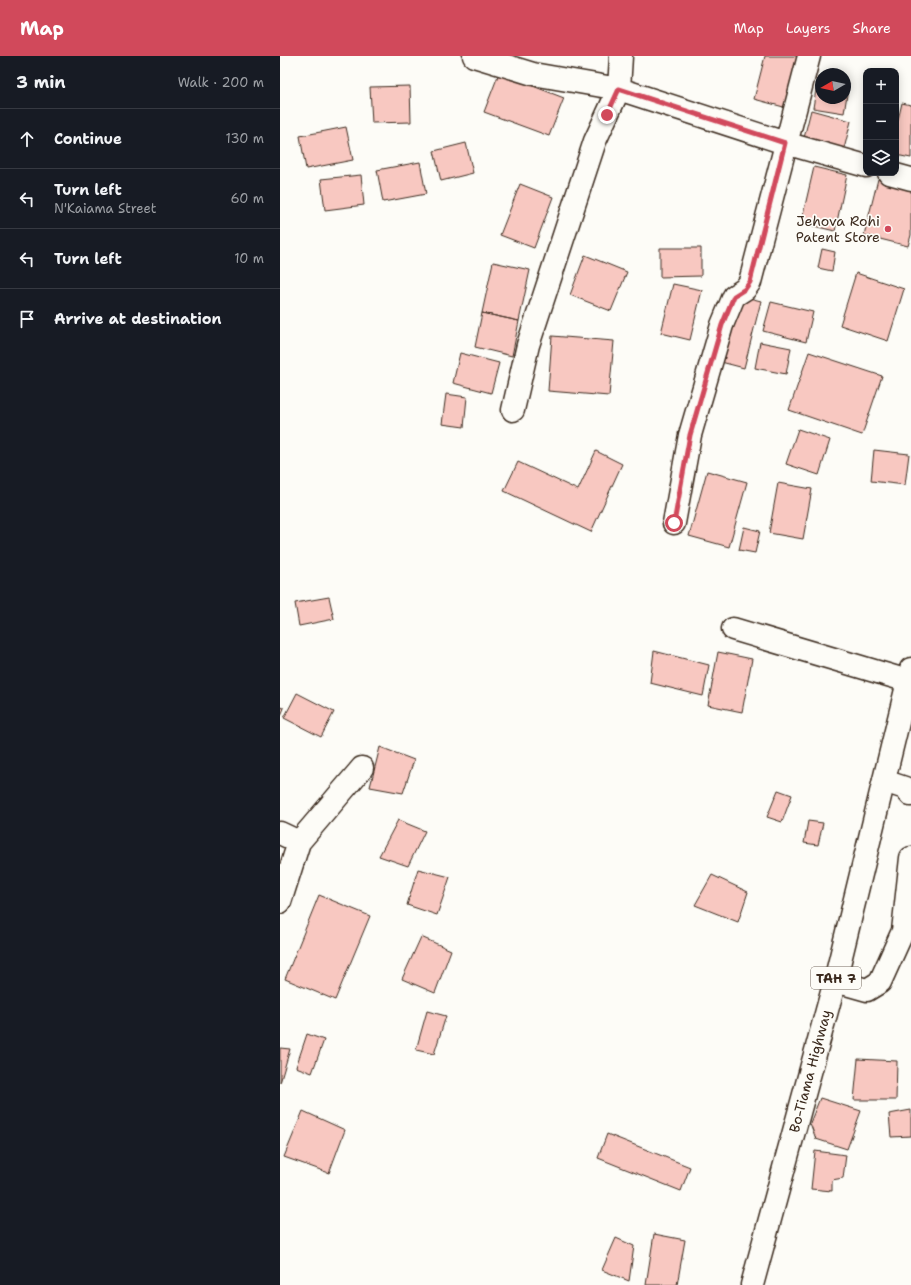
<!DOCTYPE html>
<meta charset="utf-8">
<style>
:root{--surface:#171b24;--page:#242831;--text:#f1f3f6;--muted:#9ea1a6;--line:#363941;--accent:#d1495b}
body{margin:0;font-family:"Shantell Sans",sans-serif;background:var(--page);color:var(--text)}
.controls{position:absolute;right:12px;top:12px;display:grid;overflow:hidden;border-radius:8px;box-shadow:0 2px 10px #0003}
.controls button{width:36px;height:36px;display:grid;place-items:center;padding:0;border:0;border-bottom:1px solid var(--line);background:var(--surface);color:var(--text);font:20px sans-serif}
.compass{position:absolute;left:535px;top:12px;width:36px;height:36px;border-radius:50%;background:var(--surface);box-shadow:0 2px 10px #0003;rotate:261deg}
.stop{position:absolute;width:12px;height:12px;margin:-9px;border:3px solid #d1495b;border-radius:50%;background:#fff}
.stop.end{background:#d1495b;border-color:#fff;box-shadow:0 1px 4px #0008}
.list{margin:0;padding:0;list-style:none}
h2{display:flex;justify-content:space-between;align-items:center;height:52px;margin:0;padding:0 16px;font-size:17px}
h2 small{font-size:13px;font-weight:400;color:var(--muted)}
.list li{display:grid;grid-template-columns:26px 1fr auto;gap:12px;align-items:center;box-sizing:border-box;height:60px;padding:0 16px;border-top:1px solid var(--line)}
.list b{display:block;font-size:15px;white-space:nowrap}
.list p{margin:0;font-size:13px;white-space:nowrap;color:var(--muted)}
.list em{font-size:13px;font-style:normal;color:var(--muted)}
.icon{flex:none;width:22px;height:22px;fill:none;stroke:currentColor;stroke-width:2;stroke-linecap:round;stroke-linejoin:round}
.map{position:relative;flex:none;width:631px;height:1229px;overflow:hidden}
header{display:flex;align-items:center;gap:24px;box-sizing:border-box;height:56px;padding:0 20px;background:var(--accent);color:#fff}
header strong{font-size:19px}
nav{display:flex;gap:22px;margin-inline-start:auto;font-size:14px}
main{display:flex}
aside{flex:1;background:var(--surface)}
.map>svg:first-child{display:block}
.building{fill:#f8c8c1;stroke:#3b2a1e}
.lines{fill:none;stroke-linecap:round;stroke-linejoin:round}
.minor-casing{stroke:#3b2a1e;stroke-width:25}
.highway-casing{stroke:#3b2a1e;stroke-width:25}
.minor{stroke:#fdfcf7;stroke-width:22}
.highway{stroke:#fdfcf7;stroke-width:22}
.route{stroke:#d1495b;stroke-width:5}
.poi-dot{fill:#d1495b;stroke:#fdfcf7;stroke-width:1.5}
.labels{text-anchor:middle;stroke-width:3.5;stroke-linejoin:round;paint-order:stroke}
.shield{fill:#fdfcf7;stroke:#75695f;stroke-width:1}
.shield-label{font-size:13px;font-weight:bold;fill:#3b2a1e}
.poi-label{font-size:14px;fill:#3b2a1e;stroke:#fdfcf7;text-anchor:end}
.street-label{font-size:14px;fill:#3b2a1e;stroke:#fdfcf7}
</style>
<header>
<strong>Map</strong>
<nav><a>Map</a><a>Layers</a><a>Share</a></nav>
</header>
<main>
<aside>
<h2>3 min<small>Walk · 200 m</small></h2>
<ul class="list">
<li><svg class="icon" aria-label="ahead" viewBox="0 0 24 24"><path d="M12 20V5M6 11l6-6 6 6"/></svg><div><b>Continue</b></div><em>130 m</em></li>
<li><svg class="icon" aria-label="left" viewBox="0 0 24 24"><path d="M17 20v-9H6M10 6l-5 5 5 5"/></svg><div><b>Turn left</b><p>N'Kaiama Street</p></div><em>60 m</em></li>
<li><svg class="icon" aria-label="left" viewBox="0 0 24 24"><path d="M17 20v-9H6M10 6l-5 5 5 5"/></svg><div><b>Turn left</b></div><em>10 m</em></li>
<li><svg class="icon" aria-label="arrive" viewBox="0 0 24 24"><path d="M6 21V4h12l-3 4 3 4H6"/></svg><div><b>Arrive at destination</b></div></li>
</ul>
</aside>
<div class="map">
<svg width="631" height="1229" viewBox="0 0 631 1229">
<rect width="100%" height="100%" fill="#fdfcf7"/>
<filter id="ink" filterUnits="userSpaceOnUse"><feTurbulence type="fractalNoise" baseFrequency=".025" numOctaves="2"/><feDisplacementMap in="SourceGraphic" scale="8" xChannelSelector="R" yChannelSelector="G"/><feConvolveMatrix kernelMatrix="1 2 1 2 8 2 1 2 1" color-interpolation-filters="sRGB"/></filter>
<g filter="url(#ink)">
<path class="building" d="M485 0H524L511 53 474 43Z
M219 17 284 42 269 80 204 56Z
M538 21 541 22V42H565V26L569 27 564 57 533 52Z
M130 30 131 66 92 67 90 31Z
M622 47 631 49V102L616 99V72Z
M531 54 571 65 563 97 523 86Z
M66 71 73 104 26 113 20 80Z
M186 87 193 117 161 125 154 95Z
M140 106 146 138 103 146 97 114Z
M534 111 567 119 555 175 521 167Z
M81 119 84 149 45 154 41 123Z
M598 123 631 131V179L628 190 584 179Z
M240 128 273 141 254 192 220 179Z
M380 192H421V220L380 221Z
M542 193 555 196 552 215 538 212Z
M305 199 347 216 331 255 290 239Z
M213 206 250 214 239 265 202 257Z
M576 217 624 233 608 285 560 269Z
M393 228 422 234 410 284 381 277Z
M458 239 481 245 464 312 441 306Z
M491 246 533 256 526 286 483 275Z
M202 257 239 265 232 300 195 291Z
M272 280 334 285 329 340 268 335Z
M480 286 511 292 506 318 475 312Z
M529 296 602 320 582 379 509 354Z
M180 297 219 307 211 337 173 327Z
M166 338 187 341 184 371 162 368Z
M518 373 550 384 539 419 506 408Z
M594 394 629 398 625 429 591 425Z
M316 395 342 408 311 476 224 435 238 406 298 434Z
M427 415 467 426 449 491 409 480Z
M498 427 532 433 523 483 489 477Z
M464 471 480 475 475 497 459 494Z
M49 541 54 563 19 570 15 547Z
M374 595 429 609 423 640 370 627Z
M438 596 472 603 462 656 428 649Z
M17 637 54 656 41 681 4 662Z
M0 651 4 652 0 662Z
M100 691 134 704 123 737 90 731Z
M498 734 512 739 502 766 487 761Z
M118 764 145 775 128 810 99 800Z
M528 765 543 767 538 789 524 787Z
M138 813 170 821 157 859 127 849Z
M432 819 468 836 458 866 415 849Z
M39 839 90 860 55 944 5 923Z
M141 881 171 894 155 937 122 923Z
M147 955 166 960 154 998 136 994Z
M27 978 44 984 32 1017 16 1011Z
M0 992 10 993 0 1027Z
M578 1003 617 1005 616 1044H574Z
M540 1042 581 1055 567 1093 536 1083 530 1067Z
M631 1054V1080L611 1081 609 1058Z
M23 1055 65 1074 49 1117 4 1101Z
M327 1078 410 1111 401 1135 318 1102Z
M535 1095 566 1099 563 1122 552 1124V1135L531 1133Z
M374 1178 405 1184 397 1229H366Z
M336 1182 354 1190 349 1225 322 1214Z"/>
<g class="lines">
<defs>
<path id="minor" d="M194 0 253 18 339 33 505 87 586 110
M609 117 631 123
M233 354 248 289 315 85 339 33 341 0
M394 467 410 379 442 269 454 240 465 233 470 226 529 0
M453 573 628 625
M604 725 625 732 631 739
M0 777 19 786 0 846
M19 786 82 712
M555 925 587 934 600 926 623 875 631 802"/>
<path id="highway" d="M472 1229 555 925 631 613"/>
</defs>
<use href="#minor" class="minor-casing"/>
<use href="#highway" class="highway-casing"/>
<use href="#minor" class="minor"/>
<use href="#highway" class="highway"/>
</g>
</g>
<g class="lines" filter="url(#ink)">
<path class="route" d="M327 59 339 33 505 87 470 226 465 233 454 240 442 269 410 379 394 467"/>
</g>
<circle class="poi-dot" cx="608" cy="173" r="4"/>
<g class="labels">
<rect class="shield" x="531" y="911" width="50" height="22" rx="3"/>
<g class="shield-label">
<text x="556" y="927">TAH 7</text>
</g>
<g class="poi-label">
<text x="600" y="170">Jehova Rohi<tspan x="600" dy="16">Patent Store</tspan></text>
</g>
<g class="street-label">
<text transform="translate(530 1015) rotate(-75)" y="5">Bo-Tiama Highway</text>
</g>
</g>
</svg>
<div class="controls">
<button>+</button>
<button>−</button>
<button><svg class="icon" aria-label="layers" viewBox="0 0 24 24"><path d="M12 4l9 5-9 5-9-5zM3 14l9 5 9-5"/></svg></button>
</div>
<svg class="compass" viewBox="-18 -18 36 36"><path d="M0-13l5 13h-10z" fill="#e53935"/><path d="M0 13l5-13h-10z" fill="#9ea1a6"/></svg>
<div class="stop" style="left:394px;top:467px"></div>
<div class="stop end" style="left:327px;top:59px"></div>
</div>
</main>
